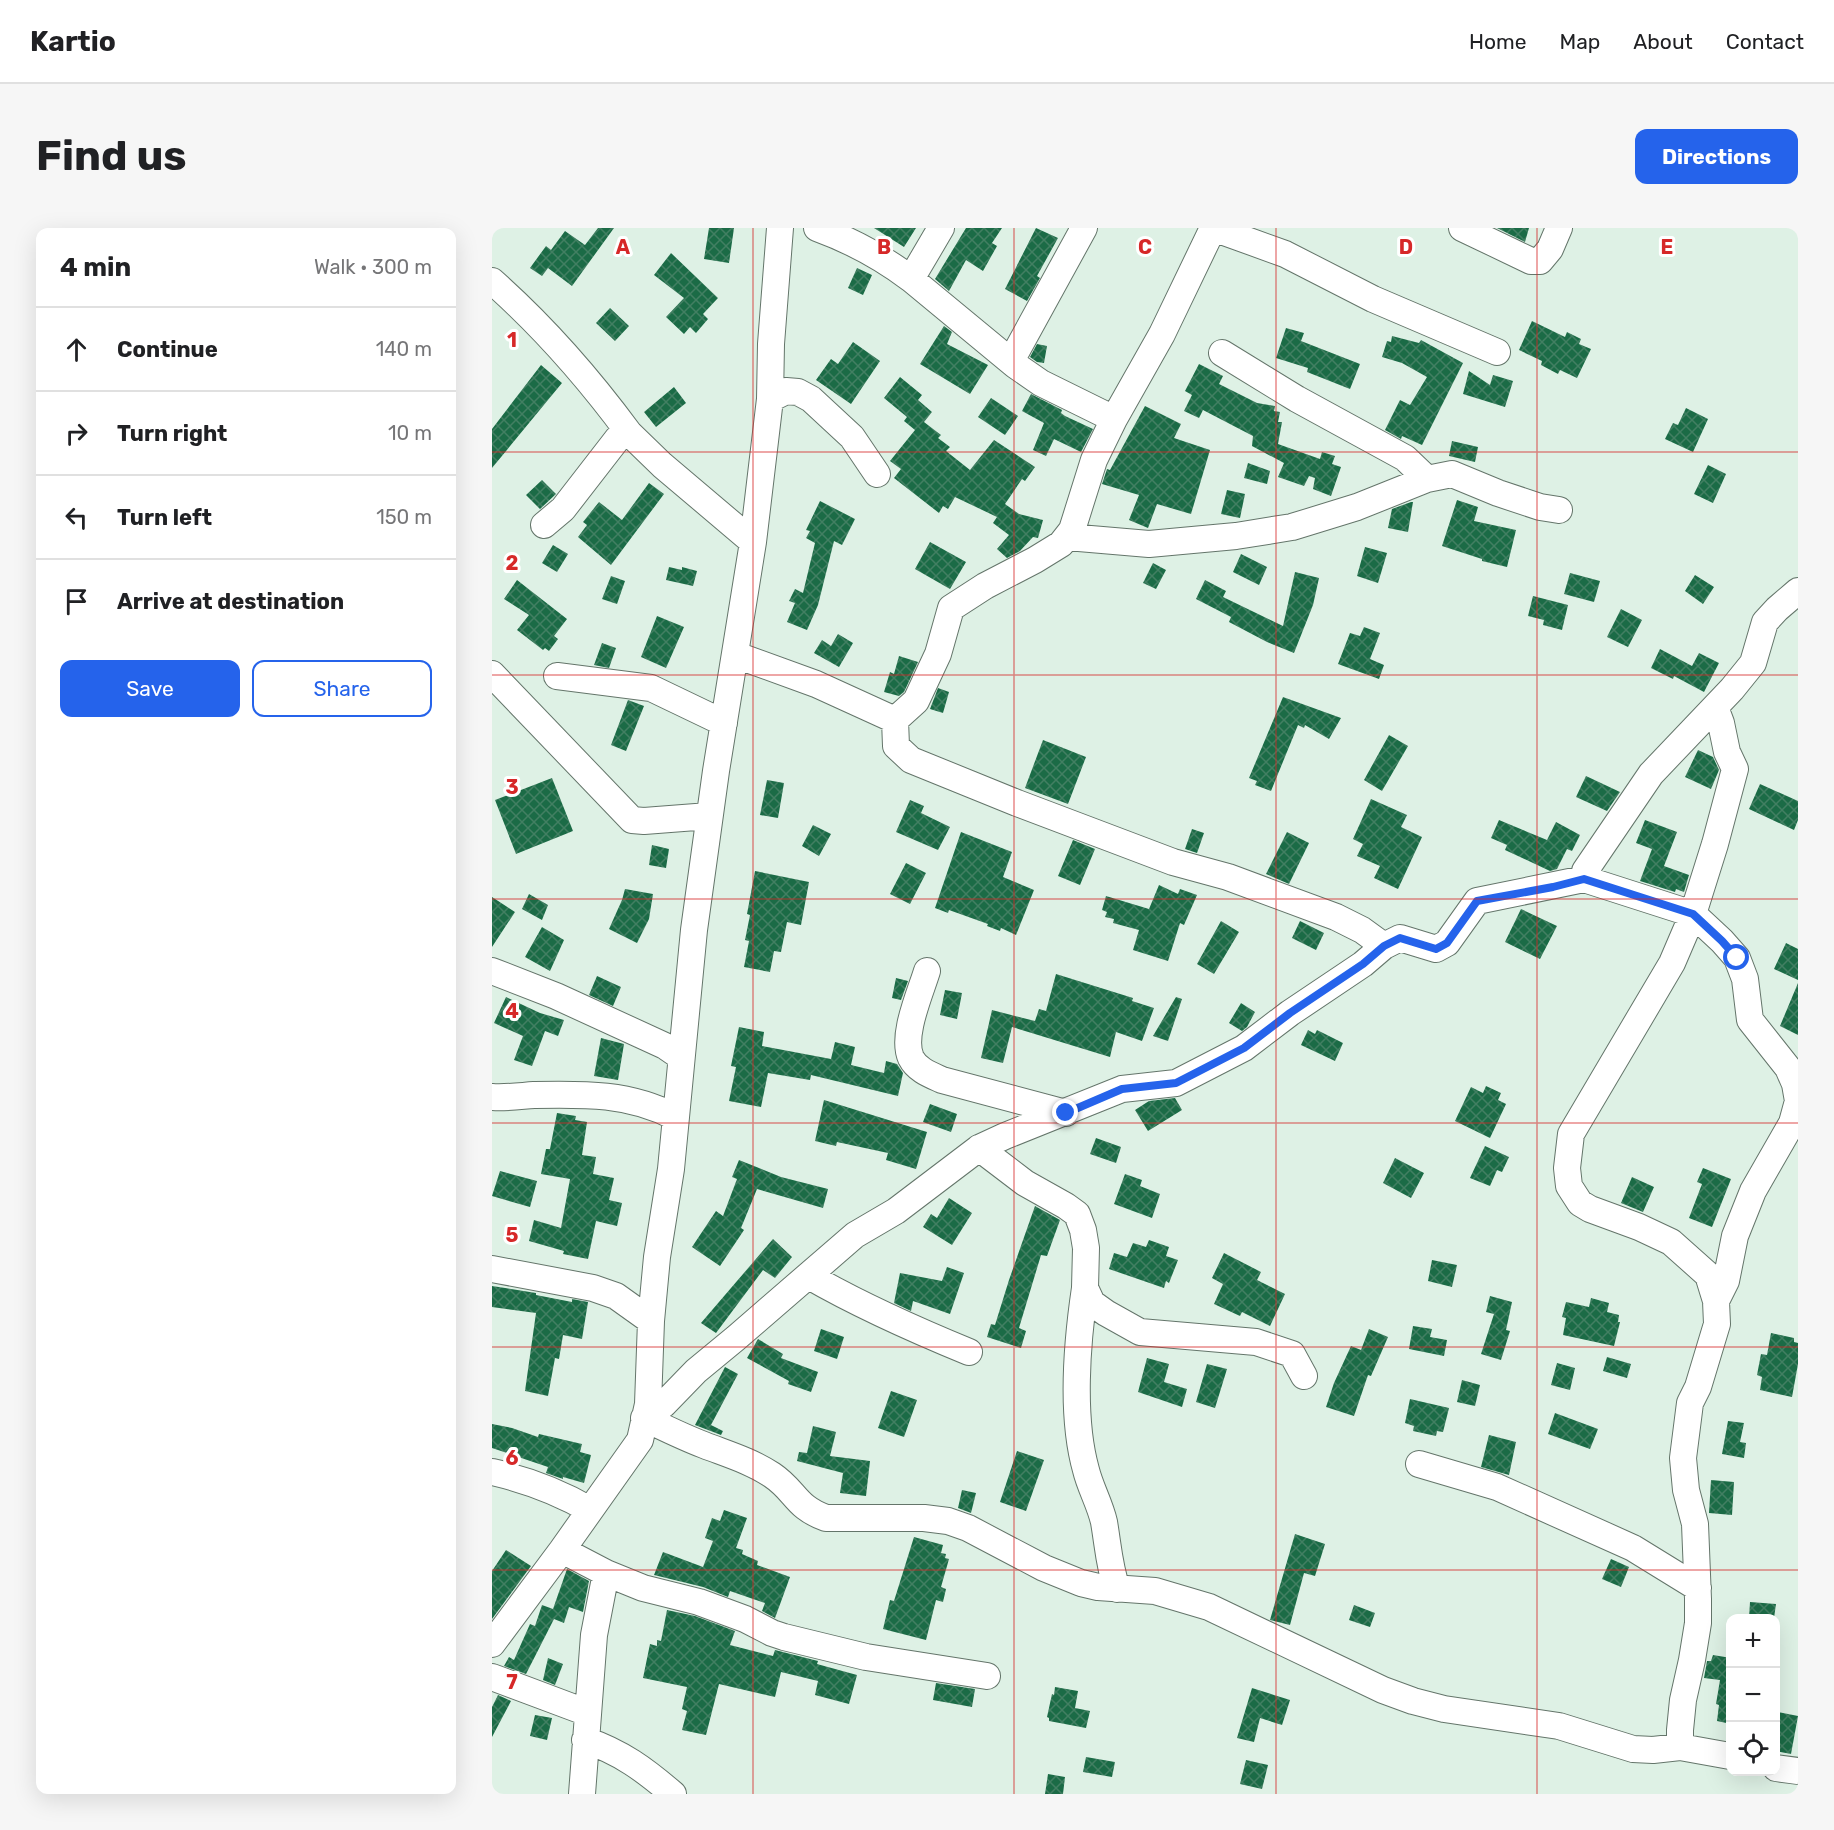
<!DOCTYPE html>
<meta charset="utf-8">
<style>
:root{--surface:#fff;--page:#f6f6f6;--text:#202124;--muted:#757577;--line:#e0e0e0;--accent:#2563eb}
body{margin:0;font-family:Rubik,sans-serif;background:var(--page);color:var(--text)}
.controls{position:absolute;right:18px;bottom:18px;display:grid;overflow:hidden;border-radius:12px;box-shadow:0 6px 24px #0002}
.controls button{width:54px;height:54px;display:grid;place-items:center;padding:0;border:0;border-bottom:2px solid var(--line);background:var(--surface);color:var(--text);font:30px sans-serif}
.stop{position:absolute;width:18px;height:18px;margin:-14px;border:4px solid #2563eb;border-radius:50%;background:#fff}
.stop.end{background:#2563eb;border-color:#fff;box-shadow:0 2px 6px #0008}
.list{margin:0;padding:0;list-style:none}
h2{display:flex;justify-content:space-between;align-items:center;height:78px;margin:0;padding:0 24px;font-size:26px}
h2 small{font-size:20px;font-weight:400;color:var(--muted)}
.list li{display:grid;grid-template-columns:39px 1fr auto;gap:18px;align-items:center;box-sizing:border-box;height:84px;padding:0 24px;border-top:2px solid var(--line)}
.list b{display:block;font-size:22px;white-space:nowrap}
.list em{font-size:20px;font-style:normal;color:var(--muted)}
.actions{display:flex;gap:12px;padding:18px 24px}
.actions a{flex:1;padding:14px 0;border:2px solid var(--accent);border-radius:12px;text-align:center;font-size:21px;color:var(--accent)}
.actions .main{background:var(--accent);color:#fff}
.icon{flex:none;width:33px;height:33px;fill:none;stroke:currentColor;stroke-width:2;stroke-linecap:round;stroke-linejoin:round}
.map{position:relative;flex:none;width:1306px;height:1566px;overflow:hidden;border-radius:12px}
header{display:flex;align-items:center;gap:36px;box-sizing:border-box;height:84px;padding:0 30px;background:var(--surface);border-bottom:2px solid var(--line)}
header strong{font-size:28px}
nav{display:flex;gap:33px;margin-inline-start:auto;font-size:21px}
.intro{display:flex;align-items:center;justify-content:space-between;box-sizing:border-box;height:144px;padding:0 36px}
h1{margin:0;font-size:42px}
.button{padding:15px 27px;border-radius:12px;background:var(--accent);color:#fff;font-size:21px;font-weight:700}
main{display:flex;gap:36px;padding:0 36px}
aside{flex:1;background:var(--surface);border-radius:12px;box-shadow:0 6px 24px #0002}
.map>svg:first-child{display:block}
.building{fill:url(#building-cross-hatch)}
.lines{fill:none;stroke-linecap:round;stroke-linejoin:round}
.minor-casing{stroke:#64756a;stroke-width:28}
.minor{stroke:#fff;stroke-width:26}
.route{stroke:#2563eb;stroke-width:8}
.grid{fill:none;stroke:#d62828;stroke-width:1.5;stroke-opacity:0.55}
.grid-label{font-size:20px;text-anchor:middle;font-weight:bold;fill:#d62828;stroke:#fff;stroke-width:6;stroke-linejoin:round;paint-order:stroke}
</style>
<header>
<strong>Kartio</strong>
<nav><a>Home</a><a>Map</a><a>About</a><a>Contact</a></nav>
</header>
<div class="intro"><h1>Find us</h1><a class="button">Directions</a></div>
<main>
<aside>
<h2>4 min<small>Walk · 300 m</small></h2>
<ul class="list">
<li><svg class="icon" aria-label="ahead" viewBox="0 0 24 24"><path d="M12 20V5M6 11l6-6 6 6"/></svg><div><b>Continue</b></div><em>140 m</em></li>
<li><svg class="icon" aria-label="right" viewBox="0 0 24 24"><path d="M7 20v-9h11M14 6l5 5-5 5"/></svg><div><b>Turn right</b></div><em>10 m</em></li>
<li><svg class="icon" aria-label="left" viewBox="0 0 24 24"><path d="M17 20v-9H6M10 6l-5 5 5 5"/></svg><div><b>Turn left</b></div><em>150 m</em></li>
<li><svg class="icon" aria-label="arrive" viewBox="0 0 24 24"><path d="M6 21V4h12l-3 4 3 4H6"/></svg><div><b>Arrive at destination</b></div></li>
</ul>
<div class="actions"><a class="main">Save</a><a>Share</a></div>
</aside>
<div class="map">
<svg width="1306" height="1566" viewBox="0 0 1306 1566">
<defs>
<pattern id="building-cross-hatch" width="8" height="8" patternUnits="userSpaceOnUse" patternTransform="scale(1.5)"><rect width="8" height="8" fill="#1b6b46"/><path d="M0 0l8 8M0 8l8-8" fill="none" stroke="#427f62"/></pattern>
</defs>
<rect width="100%" height="100%" fill="#def1e5"/>
<path class="building" d="M106 0H122L80 58 56 40 50 48 38 40 54 18 59 22 73 3 93 17Z
M217 0H242L237 35 212 31Z
M382 0H424L412 19Z
M474 0H510L500 15 505 18 491 43 474 32 457 63 443 51Z
M544 0 566 10 545 48 548 50 535 73 513 61Z
M1005 0H1037L1033 14Z
M179 25 226 70 211 86 216 91 204 105 198 99 192 106 174 89 192 70 162 47Z
M365 40 380 47 371 67 356 60Z
M118 80 137 98 123 113 104 95Z
M1040 93 1073 109 1075 104 1089 111 1087 116 1099 121 1085 150 1068 142 1066 146 1049 137 1050 133 1027 122Z
M452 98 460 104 455 116 496 137 478 166 428 136Z
M794 100 812 105 809 113 868 136 858 161 815 144 816 140 784 130Z
M900 108 927 115 929 112 971 135 930 217 910 208 909 211 893 202 908 172 918 177 935 149 910 135 890 129 895 113 899 114Z
M361 114 388 133 359 176 324 152 339 131 346 136Z
M545 116 555 118 552 135 545 134 538 129Z
M707 136 731 148 727 156 765 175 783 178 782 183 788 184 786 194H790L786 216 828 231 830 224 843 228 840 236 849 239 839 268 821 261 823 250 817 248 812 258 786 249 792 235 760 218 761 208 711 182 707 190 692 183 700 167 693 163Z
M49 137 70 155 0 240V201Z
M977 143 998 157 1001 147 1021 153 1013 179 971 166Z
M408 149 430 167 426 172 440 184 432 194 449 207 446 210 458 219 454 223 478 242 502 212 543 239 533 253 530 251 513 276 527 286 551 292 546 310 541 309 528 323 515 330 505 321 517 307 501 295 505 289 463 269 456 281 451 278 447 285 402 250 409 241 398 233 423 202 412 193 415 189 392 170Z
M182 159 194 175 164 199 152 184Z
M539 166 570 182 569 185 573 188 601 201 589 224 562 211 554 228 541 222 552 195 530 183Z
M499 170 526 188 513 207 486 189Z
M653 178 689 196 682 210 718 222 699 286 665 276 656 300 637 292 647 267 610 256 615 241 618 242Z
M1194 180 1216 191 1201 224 1173 211 1181 195 1186 197Z
M960 213 986 219 983 234 957 228Z
M756 235 778 243 775 256 752 250Z
M1216 237 1234 246 1221 275 1202 266Z
M50 252 64 266 48 281 34 267Z
M157 255 172 266 119 337 86 309 95 297 91 294 107 274 130 292Z
M735 262 753 266 748 290 729 286Z
M965 272 986 279 982 293 1024 302 1015 339 990 333V331L950 318Z
M328 273 363 291 350 317 342 313 326 377 315 402 295 394 303 375 297 373 303 361 311 365 323 315 314 310 318 303 314 302Z
M919 274H921L916 304 896 300 900 281Z
M438 314 474 334 458 361 423 341Z
M61 317 76 326 65 344 50 335Z
M873 319 895 325 886 355 865 348Z
M749 326 775 339 767 357 741 344Z
M661 335 674 342 664 361 651 355Z
M177 339 190 342V339L205 343 201 358 174 352Z
M803 344 827 350 821 377 802 425 775 414 737 394 739 389 704 371 713 352 734 363 731 369 791 398Z
M1078 345 1108 353 1102 374 1072 366Z
M1203 347 1222 359 1211 376 1193 363Z
M119 348 133 353 125 376 110 371Z
M25 352 75 391 62 408 66 411 57 423 53 420 51 422 25 402 37 387 12 371Z
M1041 368 1076 377 1070 402 1051 397 1052 392 1036 388Z
M1129 381 1150 392 1136 419 1115 409Z
M165 388 192 399 174 440 149 429Z
M872 399 888 405 878 431 892 437 887 451 846 436 858 405 868 408Z
M346 406 361 415 347 439 322 425 330 412 339 418Z
M110 415 124 420 117 440 102 437Z
M1168 421 1200 438 1207 425 1227 435 1212 464 1182 448 1181 451 1159 440Z
M407 428 426 434 412 464 407 468 392 464 398 444 402 446Z
M446 460 457 464 451 485 438 481Z
M791 469 849 490 837 511 813 497 812 500 806 497 779 563 763 557 765 553 757 550Z
M136 472 152 478 134 523 119 517Z
M897 507 916 518 890 563 872 552Z
M551 512 594 529 576 576 533 560Z
M1206 522 1221 529 1227 542 1219 561 1193 549Z
M1094 548 1128 564 1115 583 1084 569Z
M60 550 81 603 24 626 3 572Z
M275 552 292 555 286 590 268 587Z
M1268 556 1306 573V592L1302 602 1257 581Z
M879 571 915 587 909 599 930 609 906 661 882 650 888 638 865 628 871 616 861 611Z
M418 572 432 578 429 585 458 599 446 622 404 604Z
M1007 592 1055 612 1064 594 1088 607 1080 623 1075 621 1065 641 1058 643 1013 622 1015 617 999 610Z
M1153 592 1185 604 1172 638 1197 647 1192 664 1184 661 1183 664 1148 653 1160 621 1144 615Z
M321 597 339 606 327 628 310 618Z
M700 601 712 605 705 625 693 621Z
M469 604 520 624 511 649 542 662 524 707 509 700 508 703 495 698 496 696 457 682 456 685 443 680Z
M795 604 817 615 797 656 774 646Z
M581 612 603 621 588 657 566 648Z
M160 617 177 621 174 640 157 637Z
M414 635 434 645 418 676 398 666Z
M263 643 317 654 309 697 295 694 289 724 282 723 278 744 252 739 257 713 253 712 258 687 255 686Z
M667 657 686 666 688 661 705 667 692 697 688 695 676 733 641 722 647 702 621 695 622 691 613 689 615 684 610 682 614 668 657 681Z
M133 661 161 666 157 691 145 715 117 701 130 672Z
M37 666 56 677 50 692 30 681Z
M0 669 23 684 0 719Z
M1029 681 1065 698 1048 731 1013 714Z
M729 693 747 704 722 746 705 736Z
M808 693 832 705 824 722 800 710Z
M50 699 72 712 58 743 33 729Z
M1294 715 1306 721V752L1282 741Z
M564 746 641 770 640 773 662 780 650 813 624 804 618 829 520 799 511 835 489 830 500 782 543 793 547 781 554 783Z
M105 748 129 759 121 778 97 767Z
M404 750 416 753 409 772 400 770Z
M1306 755V807L1288 798Z
M453 762 470 765 465 791 448 787Z
M14 769 48 785 72 792 66 808 53 803 40 838 22 832 31 808 2 795Z
M684 769 690 771 676 813 661 808Z
M749 775 763 784 755 799 750 803 737 795Z
M247 799 272 804 270 818 339 831 343 814 363 819 359 837 392 845 394 833 405 836 411 845 406 868 319 847 318 852 276 845 269 879 237 873 244 839 239 838Z
M816 802 823 806 825 802 851 815 843 833 809 817Z
M109 810 132 816 126 852 102 848Z
M994 858 1009 865 1006 872 1014 876 998 910 963 893 979 859 991 865Z
M683 870 690 882 656 903 643 882 657 873Z
M332 872 435 904 424 941 394 932 396 925 345 914 344 918 323 913Z
M438 876 465 886 459 904 431 894Z
M65 885 84 888 83 892 95 894 90 927 104 929 101 946 122 950 117 972 130 975 125 998 104 993 96 1031 71 1026 72 1023 37 1013 42 992 69 1000 78 951 49 946 54 921H58Z
M604 910 629 919 624 935 598 926Z
M993 918 1017 929 1010 944 1005 942 998 958 978 950Z
M903 930 932 945 919 970 891 955Z
M247 932 289 949 336 961 331 980 265 961 249 1000 252 1002 228 1038 200 1019 224 983 231 988 245 951 240 949Z
M1211 940 1239 951 1220 999 1197 990 1210 956 1205 954Z
M8 943 45 953 38 979 0 968Z
M633 946 650 952 648 958 668 966 660 990 622 976Z
M1140 949 1162 959 1151 984 1129 975Z
M457 970 480 985 460 1017 431 999 439 986 445 990Z
M543 978 568 992 555 1028 549 1027 527 1100 534 1103 529 1120 495 1109 499 1096 503 1097 517 1052Z
M281 1011 300 1029 283 1050 271 1042 224 1105 209 1095Z
M657 1012 677 1019 674 1028 686 1032 677 1055 674 1053 672 1060 617 1041 622 1025 635 1029 641 1015 654 1019Z
M732 1025 769 1044 765 1052 793 1066 778 1098 750 1084 748 1088 722 1076 731 1056 720 1050Z
M940 1032 965 1037 960 1059 936 1053Z
M455 1039 472 1045 458 1086 421 1073 419 1083 402 1075 408 1045 450 1053Z
M0 1058 44 1065V1067L80 1074V1071L96 1074 90 1111 71 1107 67 1131 63 1130 56 1168 33 1163 44 1085 0 1079Z
M998 1068 1020 1074 1014 1102 1018 1103 1009 1132 989 1126 1002 1086 994 1084Z
M1099 1070 1117 1075 1115 1084 1127 1087 1126 1094H1128L1122 1118 1071 1107 1074 1090 1070 1089 1074 1074 1097 1079Z
M921 1098 940 1101 938 1109 955 1112 952 1128 917 1121Z
M329 1101 352 1109 345 1131 322 1123Z
M877 1101 896 1109 879 1148 876 1147 862 1188 834 1179 842 1155 859 1118 869 1122Z
M1279 1105 1302 1110V1114L1306 1115V1136L1300 1169 1268 1162 1270 1149 1265 1147 1269 1126 1275 1127Z
M266 1111 291 1126 289 1130 326 1144 319 1164 296 1156 297 1153 255 1130Z
M1115 1129 1139 1136 1135 1150 1111 1143Z
M655 1130 677 1136 672 1154 695 1161 690 1179 646 1164Z
M1065 1135 1083 1140 1078 1162 1059 1157Z
M715 1136 735 1141 723 1180 704 1174Z
M233 1139 246 1146 219 1197 231 1203 229 1207 203 1197Z
M970 1152 988 1157 983 1178 965 1174Z
M399 1163 425 1172 412 1209 386 1200Z
M918 1171 957 1180 951 1204 945 1203 944 1208 921 1203 922 1198 913 1195Z
M1063 1185 1106 1201 1098 1221 1056 1206Z
M1236 1193 1252 1195 1248 1214 1254 1215 1252 1230 1230 1226Z
M0 1196 20 1200 46 1209 47 1206 90 1216 88 1224 99 1227 92 1255 71 1249V1251L54 1245 56 1239 0 1220Z
M321 1198 344 1204 338 1228 378 1233 374 1268 348 1265 351 1245 305 1233 307 1224 315 1225Z
M997 1207 1024 1214 1017 1247 989 1239Z
M525 1223 552 1232 534 1283 508 1274Z
M1219 1252 1242 1254 1240 1287 1217 1285Z
M470 1262 484 1265 479 1285 466 1280Z
M232 1282 255 1290 244 1320 251 1322 250 1326 266 1333 265 1337 298 1349 283 1390 270 1383 273 1375 238 1363 236 1369 211 1359 162 1347 171 1324 211 1339 221 1313 213 1310 220 1290 228 1293Z
M803 1306 833 1316 823 1348 812 1345 798 1397 778 1392Z
M422 1309 451 1317 449 1325 454 1326 453 1330 457 1331 449 1359 454 1361 451 1374 444 1372 434 1412 391 1401 398 1372 402 1373Z
M14 1322 39 1338 0 1391V1343Z
M1119 1331 1137 1339 1129 1359 1110 1351Z
M75 1341 97 1353 91 1384 77 1379 72 1395 62 1391 34 1446 12 1438 17 1429 22 1432 38 1396 43 1398 50 1377 61 1381Z
M1258 1374 1284 1376 1282 1390H1257Z
M862 1377 883 1385 878 1399 857 1392Z
M175 1382 203 1388 243 1403 238 1417 281 1428 283 1422 326 1433 325 1436 365 1447 357 1476 323 1467 326 1453 289 1444 283 1469 227 1456 214 1507 190 1502 195 1483 190 1481 195 1459 151 1450 158 1416 165 1418V1412L169 1413Z
M1221 1427 1239 1430V1496L1225 1493 1227 1477 1224 1476 1228 1452 1212 1450 1215 1433H1219Z
M56 1430 71 1436 63 1457 51 1452Z
M444 1455 483 1461 480 1479 441 1472Z
M563 1459 586 1463 583 1480 598 1483 594 1500 557 1493V1490L555 1489 560 1466 562 1467Z
M760 1460 798 1472 790 1497 768 1490 762 1514 745 1510Z
M6 1467 19 1473 0 1509V1479Z
M1286 1484 1306 1488 1299 1526 1284 1523V1496Z
M43 1487 60 1490 55 1512 38 1508Z
M594 1529 623 1534 620 1549 591 1544Z
M754 1532 776 1537 770 1561 748 1556Z
M556 1546 573 1549 571 1566H553Z"/>
<g class="lines">
<defs>
<path id="minor" d="M325 0C358 12 391 30 419 51L449 0
M721 0 670 106 622 191 602 232 580 302 569 316 543 332 493 358 459 380 446 426 424 473 403 492 404 518 419 532 525 575 681 634 736 649 844 689 870 702 892 718
M721 0 793 26 881 71 1005 124
M970 0 1039 33H1048L1058 21 1067 0
M419 51 523 137 549 155 622 191
M0 53C53 100 95 148 137 205
M730 125 805 171 913 230 935 251
M519 133 592 0
M278 171 294 163 306 164 319 171 360 209 385 246
M52 297 71 281 126 210 137 205 170 237 261 314
M575 309 657 316 744 308 800 299 865 279 935 251 960 246 1006 265 1048 279 1067 282
M244 427 324 456 403 492
M0 446 140 592 152 593 217 588
M65 448 159 460 232 495
M1092 651 1201 686 1230 713 1245 730 1253 751 1258 792 1296 840 1303 856 1306 873
M0 743 64 768 173 818 189 829
M435 743C428 766 409 808 419 830 425 842 439 847 450 852L574 885
M0 869C14 870 28 868 42 867 92 866 138 865 183 889
M487 920 533 955 574 978 585 986 591 1002 594 1020 593 1060 600 1075 614 1085 648 1104 764 1114 800 1126 812 1148
M0 1041 101 1060 124 1068 159 1093
M317 1048C369 1078 421 1101 477 1124
M593 1060C585 1114 579 1189 594 1242 598 1259 608 1276 612 1294 616 1317 617 1338 625 1361
M1224 1073 1234 1053 1243 1008 1261 963 1300 895 1306 873
M152 1190 172 1176 204 1143 244 1110 363 1007 404 983 487 920 513 908 630 861 684 855 752 820 798 785 871 736 892 718 908 710 944 721 955 715 985 673 1092 651 1093 643 1159 546 1240 461 1261 435 1273 394 1285 381 1306 363
M152 1190C171 1199 191 1209 212 1217 235 1226 259 1233 280 1247 304 1263 303 1279 334 1290H432L456 1293 476 1300 552 1340 589 1355 606 1359 663 1363 717 1379 891 1462 921 1473 952 1481 1067 1498 1141 1521 1161 1522 1188 1519 1238 1528
M927 1236 1005 1259 1141 1320 1206 1360
M0 1244C35 1252 67 1264 98 1282
M70 1322 114 1345 102 1407 90 1566
M114 1345 151 1360 207 1374 253 1391 280 1405 292 1409 374 1429 495 1448
M0 1416 70 1322 148 1212 156 1176 159 1093 165 1029 179 941 202 702 224 543 261 314 278 171 279 116 288 0
M0 1449 96 1485
M93 1512C129 1524 153 1542 181 1566
M1188 1519V1502L1191 1472 1200 1432 1206 1395V1371L1203 1296 1194 1262 1191 1230 1198 1175 1206 1159 1225 1096 1224 1073 1216 1047 1179 1014 1147 999 1098 981 1088 975 1077 958 1075 940 1079 906 1180 735 1201 686 1223 616 1243 541 1235 524 1229 495 1223 479
M1284 1540 1306 1543"/>
</defs>
<use href="#minor" class="minor-casing"/>
<use href="#minor" class="minor"/>
</g>
<g class="lines">
<path class="route" d="M574 885 630 861 684 855 752 820 798 785 871 736 892 718 908 710 944 721 955 715 985 673 1061 659 1092 651 1201 686 1230 713 1245 730"/>
</g>
<path class="grid" d="M261 0V1566M522 0V1566M784 0V1566M1045 0V1566M0 224H1306M0 447H1306M0 671H1306M0 895H1306M0 1119H1306M0 1342H1306"/>
<g class="grid-label">
<text x="131" y="26">A</text>
<text x="392" y="26">B</text>
<text x="653" y="26">C</text>
<text x="914" y="26">D</text>
<text x="1175" y="26">E</text>
<text x="20" y="119">1</text>
<text x="20" y="342">2</text>
<text x="20" y="566">3</text>
<text x="20" y="790">4</text>
<text x="20" y="1014">5</text>
<text x="20" y="1237">6</text>
<text x="20" y="1461">7</text>
</g>
</svg>
<div class="controls">
<button>+</button>
<button>−</button>
<button><svg class="icon" aria-label="locate" viewBox="0 0 24 24"><circle cx="12" cy="12" r="6"/><path d="M12 2v4M12 18v4M2 12h4M18 12h4"/></svg></button>
</div>
<div class="stop" style="left:1245px;top:730px"></div>
<div class="stop end" style="left:574px;top:885px"></div>
</div>
</main>
